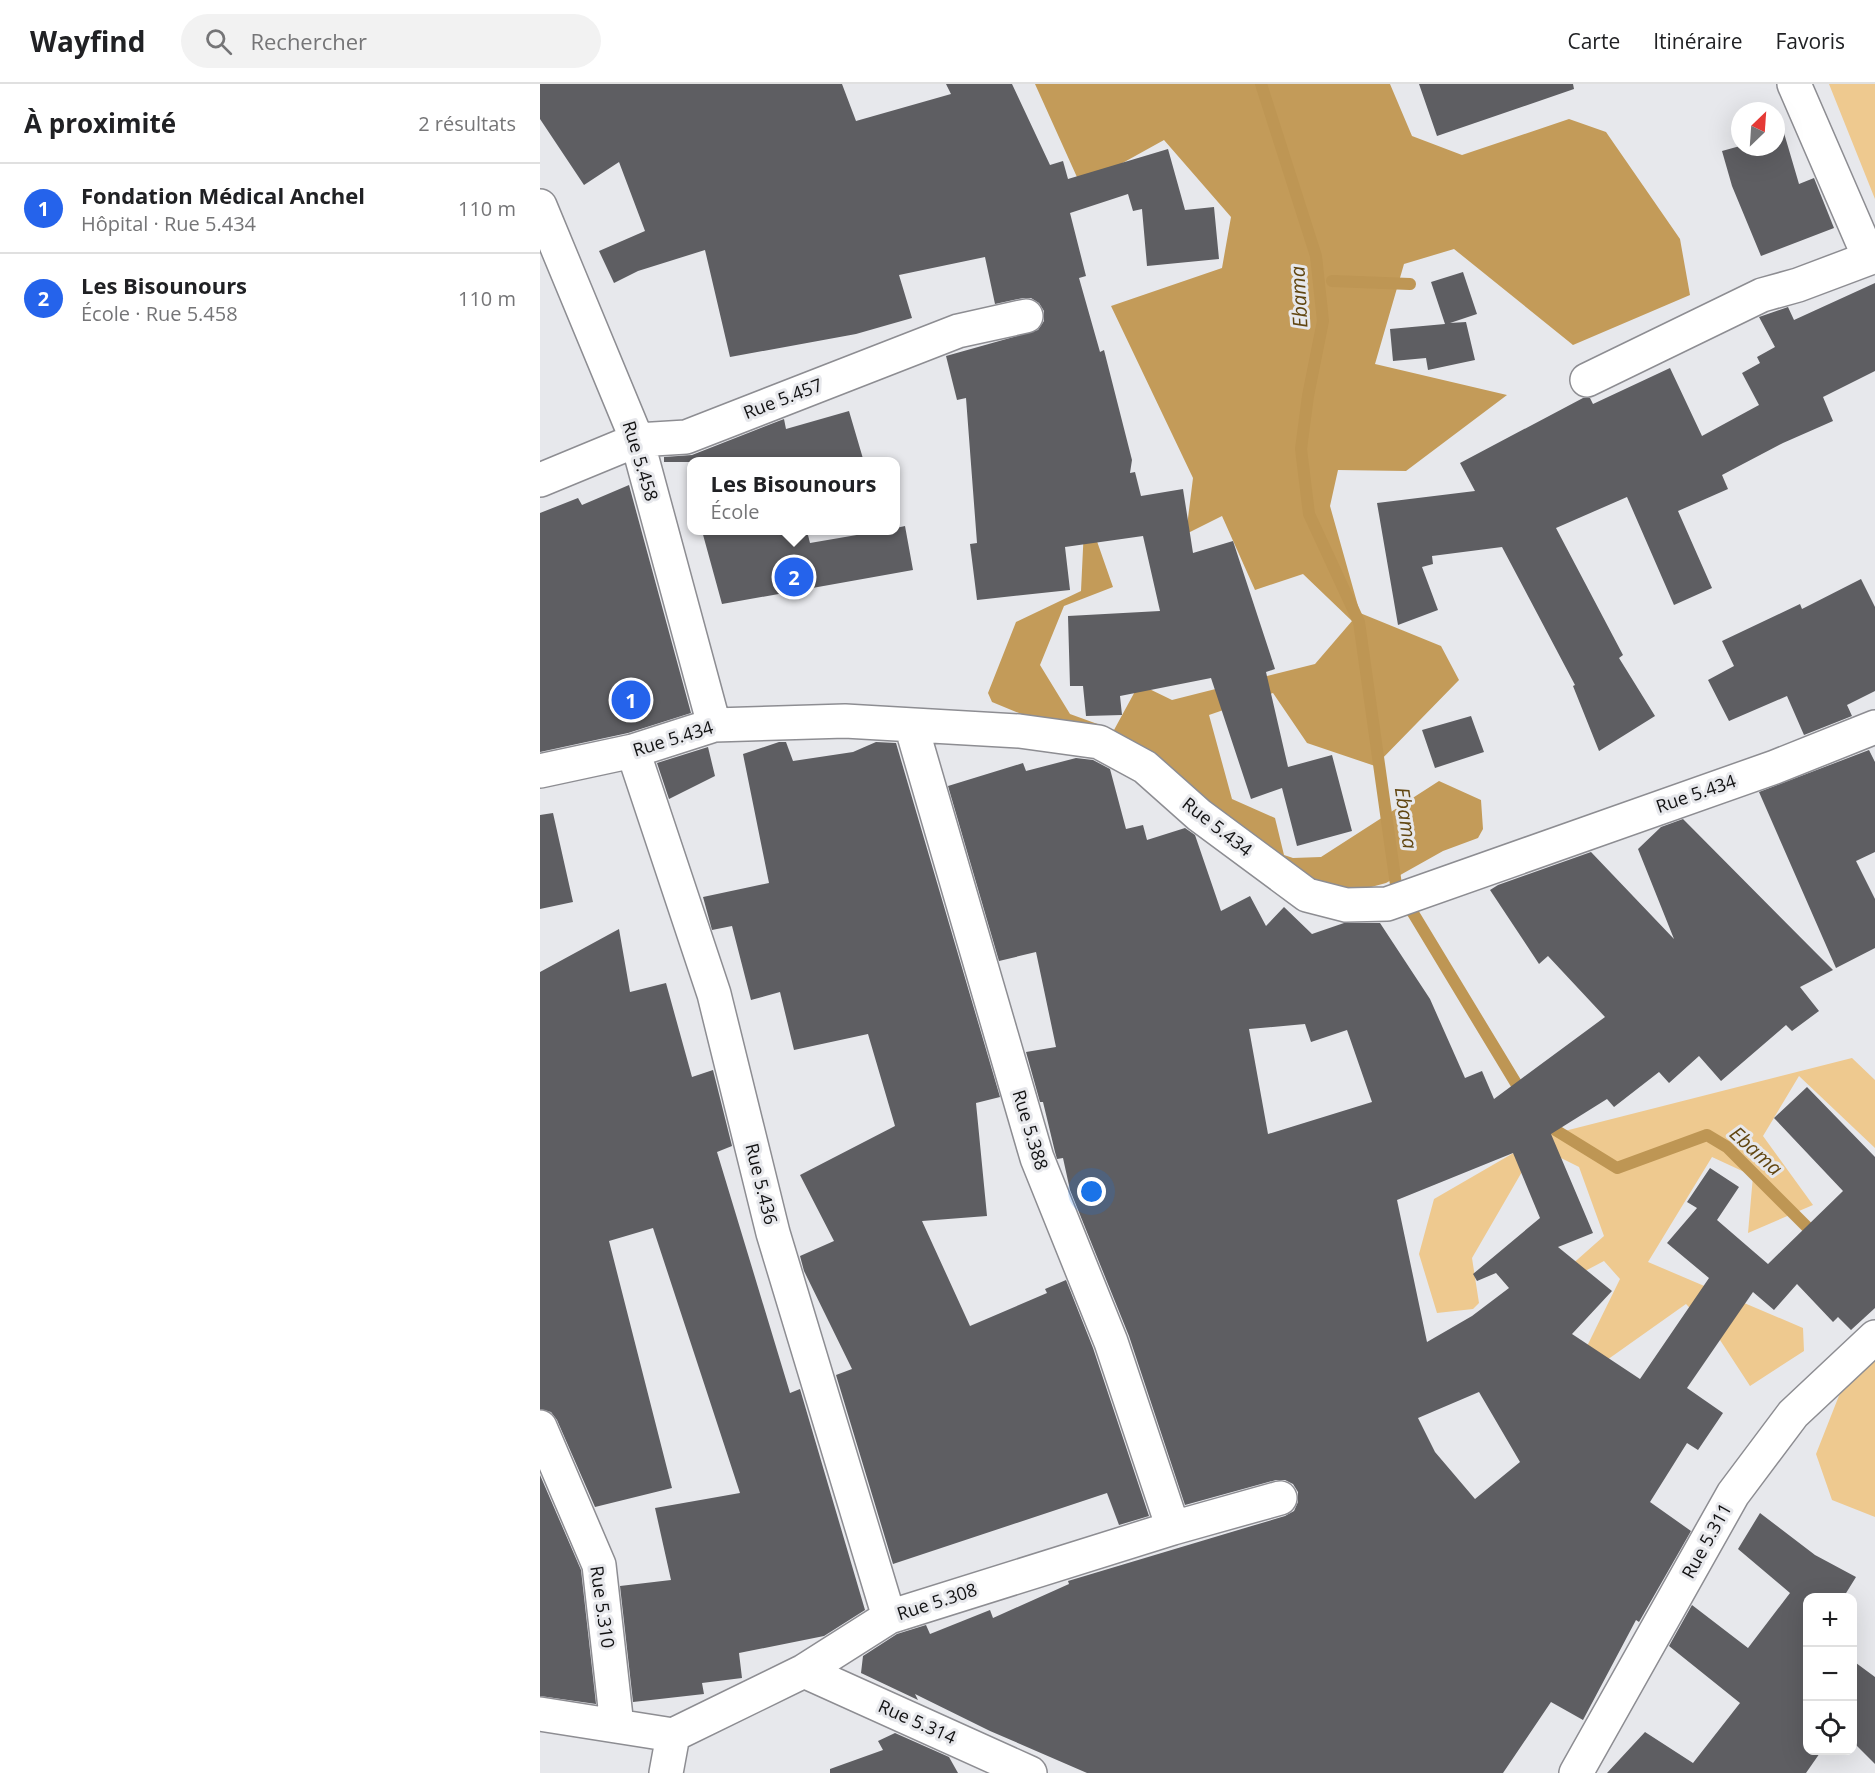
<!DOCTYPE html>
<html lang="fr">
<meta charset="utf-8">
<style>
:root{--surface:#fff;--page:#f2f2f2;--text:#202124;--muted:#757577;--line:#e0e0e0;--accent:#2563eb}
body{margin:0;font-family:"Open Sans",sans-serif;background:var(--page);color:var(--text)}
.controls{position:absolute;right:18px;bottom:18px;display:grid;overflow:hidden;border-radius:12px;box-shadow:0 6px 24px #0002}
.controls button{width:54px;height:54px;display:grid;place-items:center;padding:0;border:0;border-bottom:2px solid var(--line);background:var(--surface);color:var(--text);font:30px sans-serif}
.compass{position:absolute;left:1191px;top:18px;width:54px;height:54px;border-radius:50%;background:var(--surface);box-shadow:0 6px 24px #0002;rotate:25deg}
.you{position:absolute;left:552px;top:1108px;width:21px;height:21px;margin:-15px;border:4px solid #fff;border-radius:50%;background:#1a73e8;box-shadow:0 0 0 9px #1a73e833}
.badge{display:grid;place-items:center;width:39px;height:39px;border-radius:50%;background:var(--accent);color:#fff;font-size:20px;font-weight:700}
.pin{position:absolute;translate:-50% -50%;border:3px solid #fff;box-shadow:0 2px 6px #0006}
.popup{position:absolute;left:147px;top:373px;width:213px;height:78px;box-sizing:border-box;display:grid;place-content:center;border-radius:12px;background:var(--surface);filter:drop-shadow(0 2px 4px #0005);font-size:20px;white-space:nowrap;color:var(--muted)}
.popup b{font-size:22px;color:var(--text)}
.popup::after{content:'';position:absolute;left:50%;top:100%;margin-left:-12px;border:12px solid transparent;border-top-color:var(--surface)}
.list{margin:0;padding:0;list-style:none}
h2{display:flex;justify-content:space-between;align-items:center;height:78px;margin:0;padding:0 24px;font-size:26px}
h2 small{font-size:20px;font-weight:400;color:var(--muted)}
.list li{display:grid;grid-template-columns:39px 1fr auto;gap:18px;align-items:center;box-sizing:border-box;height:90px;padding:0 24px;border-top:2px solid var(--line)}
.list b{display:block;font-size:22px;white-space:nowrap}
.list p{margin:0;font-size:20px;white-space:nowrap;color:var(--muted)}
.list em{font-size:20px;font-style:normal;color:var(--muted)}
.icon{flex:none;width:33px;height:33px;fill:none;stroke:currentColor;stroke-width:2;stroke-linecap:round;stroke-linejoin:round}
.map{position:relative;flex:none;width:1335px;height:1689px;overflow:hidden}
header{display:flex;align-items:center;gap:36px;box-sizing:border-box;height:84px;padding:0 30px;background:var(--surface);border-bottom:2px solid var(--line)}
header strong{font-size:28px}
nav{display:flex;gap:33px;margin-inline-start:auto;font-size:21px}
.search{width:420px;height:54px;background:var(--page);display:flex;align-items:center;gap:15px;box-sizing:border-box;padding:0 21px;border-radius:33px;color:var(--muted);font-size:22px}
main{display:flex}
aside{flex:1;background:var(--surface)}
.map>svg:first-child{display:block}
.green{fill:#eec98f}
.forest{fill:#c39b59}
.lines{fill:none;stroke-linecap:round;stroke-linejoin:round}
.stream{stroke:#be9654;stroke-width:12}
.building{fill:#5e5e62;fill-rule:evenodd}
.street-casing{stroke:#8d8d92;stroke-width:36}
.street{stroke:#fff;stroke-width:33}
.labels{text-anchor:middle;stroke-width:6;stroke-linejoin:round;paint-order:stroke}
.street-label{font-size:18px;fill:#121213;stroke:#e7e8ec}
.water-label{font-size:20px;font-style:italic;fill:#614611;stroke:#e7e8ec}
</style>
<header>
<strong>Wayfind</strong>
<div class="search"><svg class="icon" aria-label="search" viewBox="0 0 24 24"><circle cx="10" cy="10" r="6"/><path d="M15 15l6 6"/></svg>Rechercher</div>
<nav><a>Carte</a><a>Itinéraire</a><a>Favoris</a></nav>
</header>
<main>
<aside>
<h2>À proximité<small>2 résultats</small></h2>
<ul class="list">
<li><span class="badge">1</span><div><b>Fondation Médical Anchel</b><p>Hôpital · Rue 5.434</p></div><em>110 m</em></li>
<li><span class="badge">2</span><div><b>Les Bisounours</b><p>École · Rue 5.458</p></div><em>110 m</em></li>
</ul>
</aside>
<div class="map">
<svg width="1335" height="1689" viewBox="0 0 1335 1689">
<rect width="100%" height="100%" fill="#e7e8ec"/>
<path class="green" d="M1289 0H1335V115Z
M1312 974 1335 996V1064L1259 992 1223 1052 1273 1121 1208 1149 1213 1092 1172 1073 1108 1178 1263 1244 1264 1267 1210 1302 1180 1256 1146 1220 1026 1305 1080 1195 1064 1177 994 1214 1064 1152 1039 1083 1015 1071 983 1086 932 1174 939 1219 933 1225 897 1229 879 1170 894 1115 1001 1053Z
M1335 1276V1433L1292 1416 1276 1370 1302 1304Z"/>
<path class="forest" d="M495 0H850L872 52 922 71 1029 35 1066 48 1140 155 1150 211 1033 261 914 165 864 180 835 280 967 311 866 387 798 386 790 422 820 529 901 562 919 596 835 682 767 659 733 609 669 631 692 715 735 734 744 771 753 774 781 773 899 697 941 716 943 745 938 754 903 767 846 799 809 809H736L579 670 452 618 448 609 476 538 541 507 545 423 573 503 524 522 500 581 530 630 574 646 599 600 632 616 775 580 812 537 763 490 715 506 682 432 646 450 653 394 571 222 682 184 691 133 624 56 541 102Z"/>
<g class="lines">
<path class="stream" d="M721 0 776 172 783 237 768 312 761 365 769 430 819 538 857 808 873 829 983 1011
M792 197 870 200
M1004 1039 1077 1084 1167 1051 1187 1063 1278 1154"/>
</g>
<path class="building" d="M0 0H302L316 37 411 10 406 0H472L510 81 523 77 528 95 628 65 645 126 674 123 679 175 607 182 602 125 593 127 588 110 530 129 546 192 539 194 560 268 564 266 592 376 590 389 595 388 601 412 643 405 653 469 693 457 735 585 726 588 748 683 792 671 812 747 757 762 742 704 711 715 671 594 580 612 582 631 546 632 543 602H530L528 532 620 527 603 452 525 463 530 506 437 516 430 460 437 459 426 314 417 316 406 272 498 246 504 237V227L499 219 491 214H483L455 220 445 173 359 191 372 234 316 250 190 273 165 166 98 187 74 199 59 167 105 147 79 78 44 101 0 35Z
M879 0H1033L1034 5 897 52Z
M1244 49 1259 100 1274 94 1294 144 1221 172 1192 102 1182 67 1200 62 1236 63V52Z
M923 188 937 230 910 239 926 238 935 276 888 286 886 274 853 277 850 245 905 240 891 198Z
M1335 199V287L1283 313 1293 337 1243 359 1182 391 1188 405 1138 427 1172 504 1134 521 1087 413 1016 444 1083 571 1079 574 1115 632 1059 667 1033 602 1035 601 962 463 892 472 893 480 882 483 898 526 858 541 837 419 935 407 920 379 1043 314H1050L1053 320 1130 284 1162 352 1219 321 1202 289 1220 279 1217 273 1235 263 1219 233 1248 223 1254 236Z
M309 327 324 378H124V373L152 371 244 335 246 345Z
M89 401 151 629 88 649 0 668V429L38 414 42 421Z
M365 442 373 486 182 520 162 447H267L270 459 340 447H356V444Z
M1321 495 1335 523V607L1307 621 1312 632 1264 651 1247 612 1189 637 1168 596 1194 582 1182 557 1260 520 1262 525Z
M931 632 944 668 895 684 882 646Z
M239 658H246L253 677 313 668 336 658 356 659 460 1013 436 1019 447 1132 382 1137 430 1242 507 1209 505 1205 526 1196 553 1264 609 1432 579 1441 567 1409 353 1480 296 1291 312 1285 264 1187 260 1172 294 1157 260 1091 355 1042 328 950 254 966 240 908 211 916 192 842 172 846 163 813 229 799 203 670Z
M168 663 175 692 129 715 117 679Z
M1329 666 1335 678V768L1316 777 1335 815V864L1296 884 1219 708Z
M536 674 553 676 570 685 586 745 603 741 607 756 645 744 655 751 681 827 710 812 726 842 744 823 772 850 804 839H840L890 915 925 994 942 987 954 1015 1065 933 1008 872 999 880 950 806 958 801 1051 768 1134 855 1098 765 1121 743 1143 735 1293 886 1260 903 1279 927 1252 947 1246 941 1181 997 1159 972 1129 999 1119 988 1074 1023 1067 1015 1011 1050 1053 1149 1018 1163 1072 1207 1032 1250 1100 1295 1169 1194 1127 1159 1157 1124 1147 1118 1170 1084 1199 1103 1177 1136 1228 1180 1303 1107 1234 1034 1267 1003 1335 1073V1224L1311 1246 1298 1233 1293 1238 1257 1200 1234 1226 1213 1208 1147 1304 1183 1329 1158 1366 1147 1359 1110 1418 1151 1447 1099 1538 1096 1536 1043 1636 1011 1618 963 1689H547L450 1647 375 1610 378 1616 321 1589 323 1572 357 1550 386 1541 390 1550 450 1526 453 1534 529 1500 528 1497 745 1432 754 1427 758 1418V1408L753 1400 745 1396H736L645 1421 589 1252 530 1106 523 1074 517 1075 515 1068 503 1018H500L486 968 516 963 496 868 459 877 408 702 483 679 486 687ZM765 940 771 958 807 946 832 1018 728 1050 709 945ZM973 1069 1000 1134 933 1190 937 1197 956 1189 969 1204 932 1232 887 1258 857 1116ZM939 1308 980 1378 935 1415 895 1368 878 1334Z
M13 729 33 818 0 825V731Z
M79 845 90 908 126 899 152 993 173 986 192 1062 177 1068 250 1309 260 1305 325 1526 284 1552 199 1569 202 1594 162 1599 164 1610 93 1618 80 1502 131 1496 115 1424 200 1409 113 1144 69 1157 132 1404 55 1423 17 1336 11 1328 0 1325V888Z
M0 1391 41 1486 56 1620 0 1612Z
M1220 1429 1275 1471 1316 1493 1303 1514H1268V1666H1282L1266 1689H1067L1105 1648 1153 1679 1200 1619 1129 1562 1152 1521 1208 1564 1250 1509 1198 1465Z
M1312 1576 1335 1593V1680L1312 1657Z
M355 1649 409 1673 418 1689H290V1685L343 1666 338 1657Z"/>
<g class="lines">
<defs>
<path id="street" d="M1254 0 1329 173
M0 122 97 356 174 641
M1047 296 1222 211 1258 201 1335 172
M0 396 97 356 146 353 418 247 486 232
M371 641 497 1074 571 1258 633 1444
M93 667 174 910 233 1149 349 1533
M0 687 93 667 174 641 305 637 479 647 559 658 605 683 659 731 767 811 806 821 847 820 1235 683 1335 643
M0 1343 59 1481 77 1642
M264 1587 490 1689
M0 1630 133 1651 264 1587 349 1533 633 1444 740 1414
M126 1689 133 1651
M1036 1689 1193 1410 1253 1330 1335 1253"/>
</defs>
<use href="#street" class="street-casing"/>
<use href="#street" class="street"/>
</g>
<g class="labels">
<g class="street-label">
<text transform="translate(243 315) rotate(-21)" y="6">Rue 5.457</text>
<text transform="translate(100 377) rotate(73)" y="6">Rue 5.458</text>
<text transform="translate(133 655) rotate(-17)" y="6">Rue 5.434</text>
<text transform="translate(1156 710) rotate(-19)" y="6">Rue 5.434</text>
<text transform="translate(677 743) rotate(38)" y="6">Rue 5.434</text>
<text transform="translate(490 1046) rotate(73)" y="6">Rue 5.388</text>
<text transform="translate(221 1100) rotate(76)" y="6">Rue 5.436</text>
<text transform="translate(1167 1457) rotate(-61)" y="6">Rue 5.311</text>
<text transform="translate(397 1518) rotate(-18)" y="6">Rue 5.308</text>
<text transform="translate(62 1523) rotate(82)" y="6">Rue 5.310</text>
<text transform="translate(377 1638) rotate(24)" y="6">Rue 5.314</text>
</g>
<g class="water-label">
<text transform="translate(759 213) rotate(-93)" y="7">Ebama</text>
<text transform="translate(866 734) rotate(82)" y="7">Ebama</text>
<text transform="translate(1216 1067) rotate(42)" y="7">Ebama</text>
</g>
</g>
</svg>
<div class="controls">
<button>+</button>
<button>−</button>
<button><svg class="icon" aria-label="locate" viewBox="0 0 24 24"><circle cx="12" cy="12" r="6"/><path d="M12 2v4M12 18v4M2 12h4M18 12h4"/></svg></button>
</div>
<svg class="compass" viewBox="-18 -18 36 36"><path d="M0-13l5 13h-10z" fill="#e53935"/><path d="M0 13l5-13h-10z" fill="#757577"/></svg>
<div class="you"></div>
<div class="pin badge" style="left:91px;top:616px">1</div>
<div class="pin badge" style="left:254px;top:493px">2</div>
<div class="popup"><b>Les Bisounours</b>École</div>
</div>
</main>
